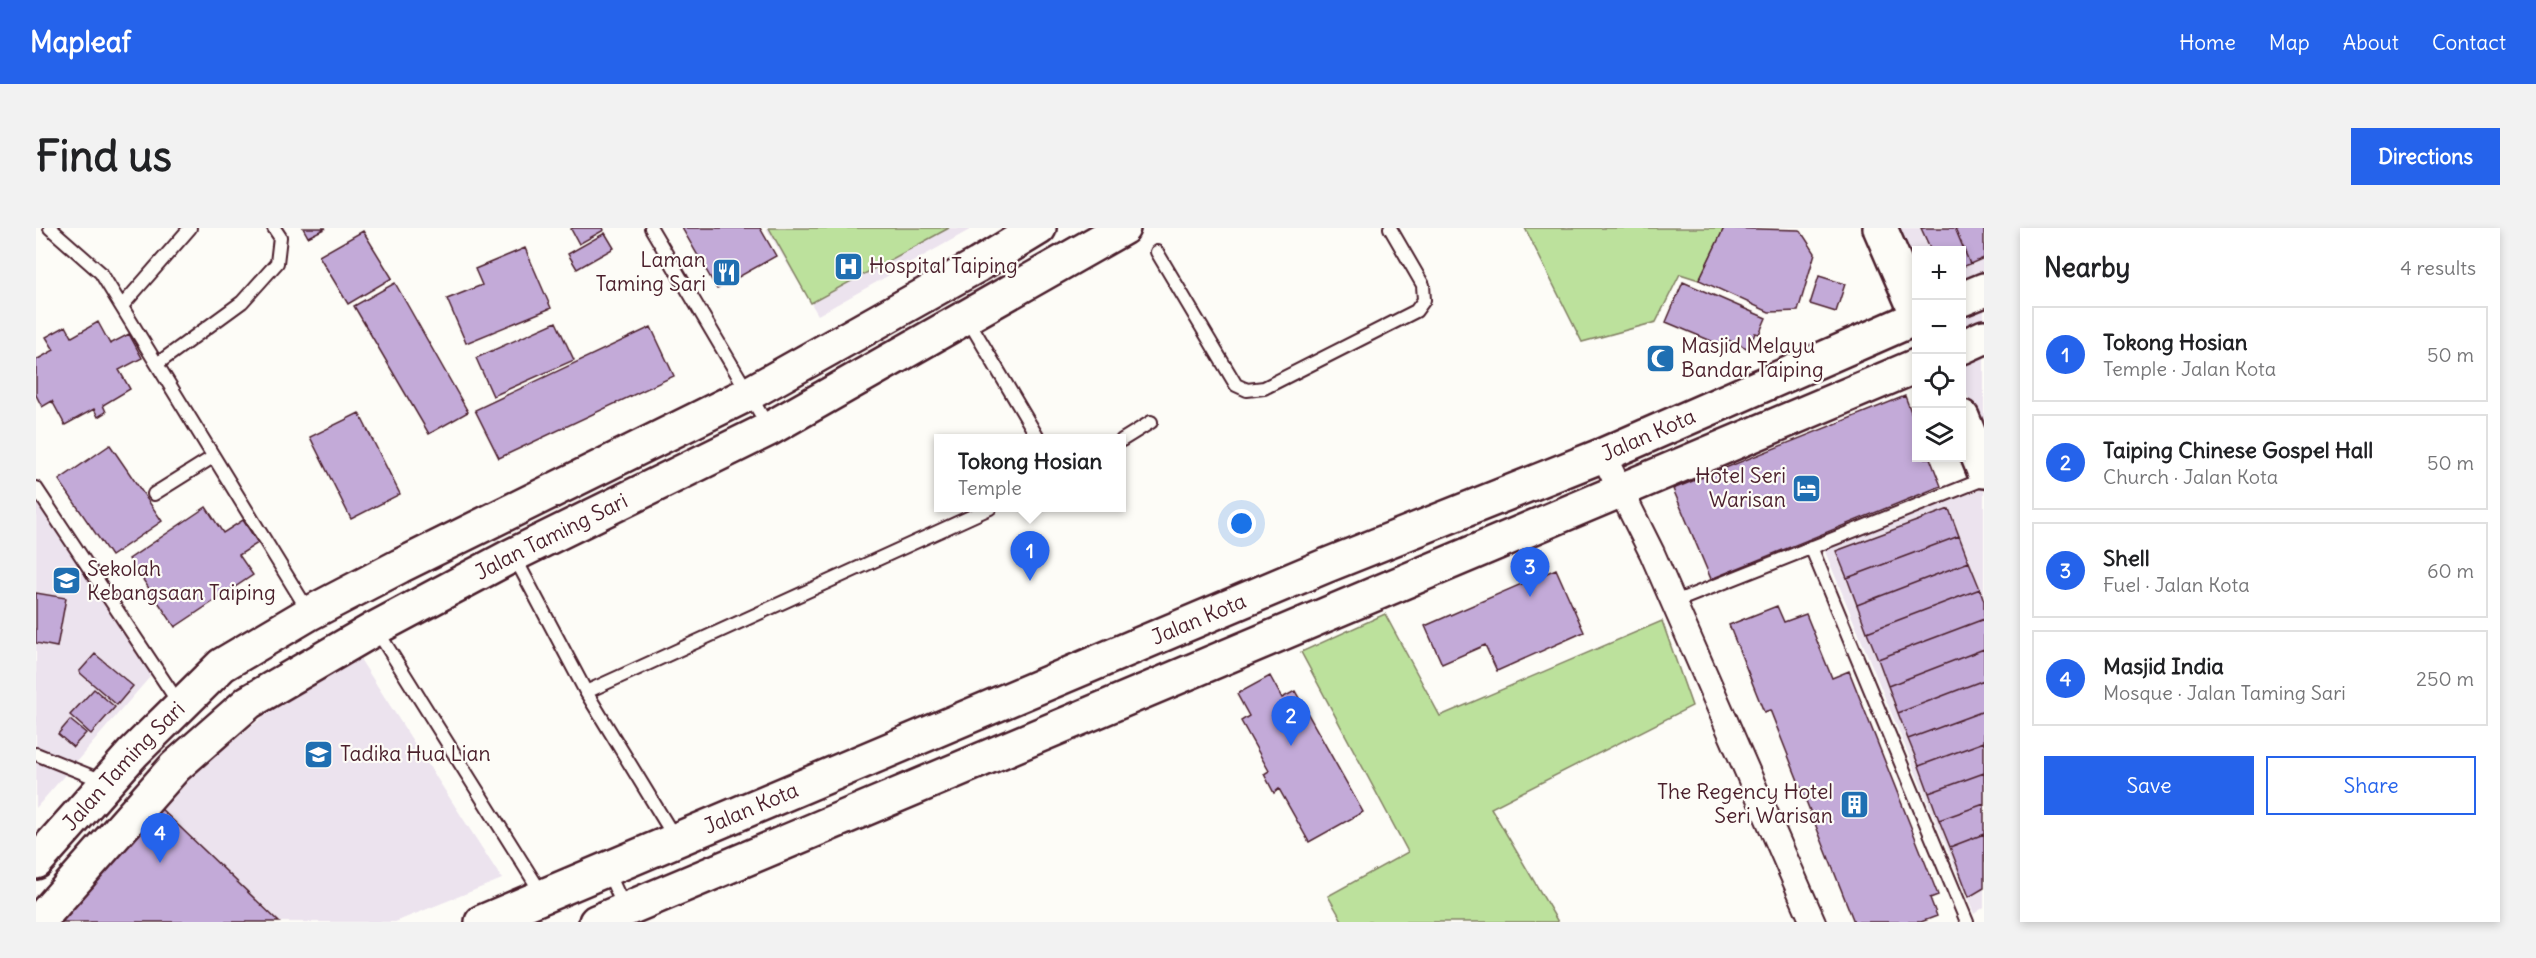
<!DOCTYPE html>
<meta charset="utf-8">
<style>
:root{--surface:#fff;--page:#f2f2f2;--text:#202124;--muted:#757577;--line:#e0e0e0;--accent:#2563eb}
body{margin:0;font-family:Delius,sans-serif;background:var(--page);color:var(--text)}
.controls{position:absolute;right:18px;top:18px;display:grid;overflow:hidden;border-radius:0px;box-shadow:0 3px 9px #0003}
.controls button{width:54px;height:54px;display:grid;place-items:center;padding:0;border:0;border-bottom:2px solid var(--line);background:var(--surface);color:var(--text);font:30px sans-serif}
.you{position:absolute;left:1206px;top:296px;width:21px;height:21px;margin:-15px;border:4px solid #fff;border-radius:50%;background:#1a73e8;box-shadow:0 0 0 9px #1a73e833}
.badge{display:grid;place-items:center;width:39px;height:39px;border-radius:50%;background:var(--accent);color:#fff;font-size:20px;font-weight:700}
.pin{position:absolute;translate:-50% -50px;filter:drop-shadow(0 2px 3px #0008)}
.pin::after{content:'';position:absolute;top:32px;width:21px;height:18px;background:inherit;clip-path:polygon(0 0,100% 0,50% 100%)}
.popup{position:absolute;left:898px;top:206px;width:192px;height:78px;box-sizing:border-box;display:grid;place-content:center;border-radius:0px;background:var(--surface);filter:drop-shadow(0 2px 4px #0005);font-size:20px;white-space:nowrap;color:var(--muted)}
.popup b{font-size:22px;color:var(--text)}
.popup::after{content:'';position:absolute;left:50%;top:100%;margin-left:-12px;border:12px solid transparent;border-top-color:var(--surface)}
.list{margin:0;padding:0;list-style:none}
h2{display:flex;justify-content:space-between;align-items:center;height:78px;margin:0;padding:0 24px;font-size:26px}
h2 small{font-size:20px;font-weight:400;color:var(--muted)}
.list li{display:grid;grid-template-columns:39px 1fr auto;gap:18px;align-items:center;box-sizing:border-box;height:96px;margin:0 12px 12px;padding:0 12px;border:2px solid var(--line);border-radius:0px}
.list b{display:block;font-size:22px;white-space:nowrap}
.list p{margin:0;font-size:20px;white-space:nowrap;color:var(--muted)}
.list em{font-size:20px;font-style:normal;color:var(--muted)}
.actions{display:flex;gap:12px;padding:18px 24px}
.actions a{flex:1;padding:14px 0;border:2px solid var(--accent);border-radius:0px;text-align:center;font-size:21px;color:var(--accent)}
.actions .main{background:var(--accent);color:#fff}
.icon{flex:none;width:33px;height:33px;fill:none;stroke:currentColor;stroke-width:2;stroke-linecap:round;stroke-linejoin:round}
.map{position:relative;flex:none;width:1948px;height:694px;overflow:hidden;border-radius:0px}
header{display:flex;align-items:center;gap:36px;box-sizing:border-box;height:84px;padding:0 30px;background:var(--accent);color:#fff}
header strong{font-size:28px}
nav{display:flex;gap:33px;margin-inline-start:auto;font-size:21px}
.intro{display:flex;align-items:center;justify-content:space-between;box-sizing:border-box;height:144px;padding:0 36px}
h1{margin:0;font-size:42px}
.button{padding:15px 27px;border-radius:0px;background:var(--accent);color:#fff;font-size:21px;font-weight:700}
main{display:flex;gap:36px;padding:0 36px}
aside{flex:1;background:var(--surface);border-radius:0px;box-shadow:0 3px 9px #0003}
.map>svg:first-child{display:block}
.built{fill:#ece3ee}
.green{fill:#bce19c;stroke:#838064;stroke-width:1.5}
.building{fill:#c3aad8;stroke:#4a1f2b;stroke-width:1.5}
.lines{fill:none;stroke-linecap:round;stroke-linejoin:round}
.service-casing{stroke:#4a1f2b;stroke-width:16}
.minor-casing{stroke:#4a1f2b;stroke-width:28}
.secondary-casing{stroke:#4a1f2b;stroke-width:38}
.primary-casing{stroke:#4a1f2b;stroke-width:38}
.service{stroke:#fdfcf7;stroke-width:12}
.minor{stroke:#fdfcf7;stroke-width:24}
.secondary{stroke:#fdfcf7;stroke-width:33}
.primary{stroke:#fdfcf7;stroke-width:33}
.labels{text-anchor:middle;stroke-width:4.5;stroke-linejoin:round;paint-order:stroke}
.poi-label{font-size:21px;fill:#4a1f2b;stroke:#fdfcf7;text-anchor:start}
.street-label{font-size:21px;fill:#4a1f2b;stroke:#fdfcf7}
</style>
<header>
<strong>Mapleaf</strong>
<nav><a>Home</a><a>Map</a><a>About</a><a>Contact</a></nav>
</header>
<div class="intro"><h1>Find us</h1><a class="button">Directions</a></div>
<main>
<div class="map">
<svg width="1948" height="694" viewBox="0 0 1948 694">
<rect width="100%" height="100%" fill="#fdfcf7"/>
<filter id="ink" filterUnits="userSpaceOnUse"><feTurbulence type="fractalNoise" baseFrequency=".0167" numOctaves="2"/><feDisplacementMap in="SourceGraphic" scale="12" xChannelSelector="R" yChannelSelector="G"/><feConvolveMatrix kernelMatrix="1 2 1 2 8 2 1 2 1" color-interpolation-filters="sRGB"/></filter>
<g filter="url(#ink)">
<path class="built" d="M730 0H937L782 87Z
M1863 0H1948V210L1926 154V22H1880V44Z
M1948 260V679L1938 686 1788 321Z
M0 264 120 442 0 580Z
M324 431 466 651 359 694H243L120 576 244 475Z"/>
<path class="green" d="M733 0H913L775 75Z
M1489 0H1688L1663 52 1644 46 1620 94 1546 114Z
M1349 386 1404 488 1626 393 1656 478 1455 580 1522 694H1307L1292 668 1372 624 1265 424Z"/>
<path class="building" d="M267 0H290L272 9Z
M537 0H567L568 2 543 16 535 1Z
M646 0H724L740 28 681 61Z
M1688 0 1764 2 1779 25 1762 83 1733 84 1663 52Z
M1885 0H1919L1934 36 1926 39V22H1895Z
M1919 0H1948V30L1934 36Z
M327 3 356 50 312 76 283 28Z
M569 5 578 20 541 41 532 26Z
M489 20 515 80 430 115 411 71 446 57 439 41Z
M1783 48 1809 56 1800 84 1774 76Z
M1647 54 1730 90 1723 106 1719 105 1713 121 1688 110 1685 117 1630 94Z
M359 55 432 184 393 206 318 78Z
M62 94 74 116 93 106 106 130 83 142 94 161 67 177 70 184 62 189 58 181 29 197 16 173 6 179 0 167V132L18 122 10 109 30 98 36 109Z
M520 94 538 132 457 168 440 130Z
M615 99 638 148 463 230 439 182Z
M1869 168 1880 197V230H1894L1905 258 1675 351 1637 261Z
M323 185 364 266 315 291 274 209Z
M74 217 126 293 75 328 23 252Z
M170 279 187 305 207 292 222 315 203 327 217 347 139 399 93 331Z
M1913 281 1923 308 1811 350 1800 323Z
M1923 308 1933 334 1821 377 1811 350Z
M1933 334 1944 361 1831 404 1821 377Z
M1520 341 1548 404 1461 443 1449 417 1406 436 1389 398Z
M1944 361 1948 373V391L1842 431 1831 404Z
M0 365 30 370 21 419 0 415Z
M1741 378 1748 394 1770 386 1796 450 1813 443 1902 667 1894 670 1901 688 1885 694H1818L1734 482 1728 484 1693 397Z
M1948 391V421L1852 458 1842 431Z
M1948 421V452L1862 485 1852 458Z
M59 426 97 458 81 477 43 444Z
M1234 448 1246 470 1259 463 1327 584 1273 614 1243 561 1238 565 1228 546 1233 543 1205 493 1213 488 1201 466Z
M1948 452V483L1872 511 1862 485Z
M58 461 79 479 55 506 34 487Z
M1948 483V514L1883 538 1872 511Z
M34 492 50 505 37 519 22 506Z
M1948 514V545L1893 565 1883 538Z
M1948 545V576L1903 592 1893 565Z
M120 576 243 694H15Z
M1948 576V606L1914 619 1903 592Z
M1948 606V660L1933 669 1914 619Z"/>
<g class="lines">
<defs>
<path id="service" d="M14 0 65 45 273 384
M615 0 733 200
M1121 24 1200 157 1211 162 1228 160 1380 83 1388 72 1387 57 1354 0
M86 78 154 0
M931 90 1002 210
M121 136 206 74 241 35 244 9 238 0
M1086 212 1115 194
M0 260 144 477
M118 266 177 229
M1775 319 1931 694
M478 328 550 464 639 610
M1636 375 1948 251
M340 401 506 666
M550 464 954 280
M0 526 67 553
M571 642 589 681"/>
<path id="minor" d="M1567 227 1616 325 1777 694"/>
<g id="secondary">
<path d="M1844 0 1880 83"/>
<path d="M1926 71 1948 62"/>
<path d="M1926 119 1948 109"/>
<path d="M1926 189 1948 243"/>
<path id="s1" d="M446 694 1289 338 1567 227 1880 90"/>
<path d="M560 694 1880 138"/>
</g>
<g id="primary">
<path id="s2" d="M0 634 97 525 186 437 274 385 364 338 714 165 942 37 1003 0"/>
<path id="s3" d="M2 694 139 539 213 474 340 400 477 327 733 201 1087 0"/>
</g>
</defs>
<use href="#service" class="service-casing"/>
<use href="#minor" class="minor-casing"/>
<use href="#secondary" class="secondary-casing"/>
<use href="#primary" class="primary-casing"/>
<use href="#service" class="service"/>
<use href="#minor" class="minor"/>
<use href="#secondary" class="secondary"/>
<use href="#primary" class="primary"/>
</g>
</g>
<defs>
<symbol id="hospital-square" viewBox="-11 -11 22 22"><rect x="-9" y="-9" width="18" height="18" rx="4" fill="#1f6fb2" stroke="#fdfcf7"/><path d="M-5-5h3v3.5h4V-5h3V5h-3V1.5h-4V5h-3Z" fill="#fff"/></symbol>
<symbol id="restaurant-square" viewBox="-11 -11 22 22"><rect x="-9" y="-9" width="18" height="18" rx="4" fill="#1f6fb2" stroke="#fdfcf7"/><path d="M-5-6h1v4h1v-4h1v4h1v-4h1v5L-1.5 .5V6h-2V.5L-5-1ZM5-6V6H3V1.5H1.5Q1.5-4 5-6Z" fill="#fff"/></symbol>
<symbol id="mosque-square" viewBox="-11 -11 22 22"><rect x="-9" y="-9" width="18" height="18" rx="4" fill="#1f6fb2" stroke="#fdfcf7"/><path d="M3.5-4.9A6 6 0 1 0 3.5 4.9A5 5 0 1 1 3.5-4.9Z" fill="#fff"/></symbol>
<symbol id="hotel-square" viewBox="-11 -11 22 22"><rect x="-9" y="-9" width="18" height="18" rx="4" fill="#1f6fb2" stroke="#fdfcf7"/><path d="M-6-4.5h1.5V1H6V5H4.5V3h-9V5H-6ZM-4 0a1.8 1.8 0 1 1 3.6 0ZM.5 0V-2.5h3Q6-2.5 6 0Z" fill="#fff"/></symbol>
<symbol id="school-square" viewBox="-11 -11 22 22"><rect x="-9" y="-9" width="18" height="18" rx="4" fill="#1f6fb2" stroke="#fdfcf7"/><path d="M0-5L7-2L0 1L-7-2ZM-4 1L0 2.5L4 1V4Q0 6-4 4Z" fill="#fff"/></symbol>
<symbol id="building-square" viewBox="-11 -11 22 22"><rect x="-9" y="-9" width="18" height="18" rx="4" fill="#1f6fb2" stroke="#fdfcf7"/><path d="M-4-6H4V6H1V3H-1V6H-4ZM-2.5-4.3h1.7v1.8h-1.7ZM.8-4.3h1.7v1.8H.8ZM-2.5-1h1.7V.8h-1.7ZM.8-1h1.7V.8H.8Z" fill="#fff"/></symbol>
</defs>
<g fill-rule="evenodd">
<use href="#hospital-square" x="796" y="22" width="33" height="33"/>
<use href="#restaurant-square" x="674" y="28" width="33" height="33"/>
<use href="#mosque-square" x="1608" y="114" width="33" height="33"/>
<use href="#hotel-square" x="1754" y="244" width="33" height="33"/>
<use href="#school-square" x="14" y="336" width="33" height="33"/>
<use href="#school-square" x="266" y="510" width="33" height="33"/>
<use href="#building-square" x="1802" y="560" width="33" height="33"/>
</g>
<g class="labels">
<g class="poi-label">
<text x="670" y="39" text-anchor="end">Laman<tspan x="670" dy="24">Taming Sari</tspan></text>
<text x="833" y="45">Hospital Taiping</text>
<text x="1645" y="125">Masjid Melayu<tspan x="1645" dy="24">Bandar Taiping</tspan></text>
<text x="1750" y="255" text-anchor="end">Hotel Seri<tspan x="1750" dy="24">Warisan</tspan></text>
<text x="51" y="348">Sekolah<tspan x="51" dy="24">Kebangsaan Taiping</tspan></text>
<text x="304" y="533">Tadika Hua Lian</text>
<text x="1797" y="571" text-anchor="end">The Regency Hotel<tspan x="1797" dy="24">Seri Warisan</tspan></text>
</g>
<g class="street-label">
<text dy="7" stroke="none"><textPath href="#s1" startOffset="1264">Jalan Kota</textPath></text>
<text dy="7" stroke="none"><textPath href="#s3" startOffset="650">Jalan Taming Sari</textPath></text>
<text dy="7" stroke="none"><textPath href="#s1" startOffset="778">Jalan Kota</textPath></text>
<text dy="7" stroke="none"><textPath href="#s2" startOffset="130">Jalan Taming Sari</textPath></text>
<text dy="7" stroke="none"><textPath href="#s1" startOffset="292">Jalan Kota</textPath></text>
</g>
</g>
</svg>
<div class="controls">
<button>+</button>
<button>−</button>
<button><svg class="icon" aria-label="locate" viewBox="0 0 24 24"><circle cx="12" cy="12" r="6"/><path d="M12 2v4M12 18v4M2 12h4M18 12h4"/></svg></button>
<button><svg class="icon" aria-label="layers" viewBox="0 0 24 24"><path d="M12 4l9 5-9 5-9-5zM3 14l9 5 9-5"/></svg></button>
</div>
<div class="you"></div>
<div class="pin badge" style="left:994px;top:353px">1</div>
<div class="popup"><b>Tokong Hosian</b>Temple</div>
<div class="pin badge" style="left:1255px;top:518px">2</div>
<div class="pin badge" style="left:1494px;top:369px">3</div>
<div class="pin badge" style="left:124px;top:635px">4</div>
</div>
<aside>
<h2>Nearby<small>4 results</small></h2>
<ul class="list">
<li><span class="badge">1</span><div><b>Tokong Hosian</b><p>Temple · Jalan Kota</p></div><em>50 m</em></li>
<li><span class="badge">2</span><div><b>Taiping Chinese Gospel Hall</b><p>Church · Jalan Kota</p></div><em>50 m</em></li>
<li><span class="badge">3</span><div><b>Shell</b><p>Fuel · Jalan Kota</p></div><em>60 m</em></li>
<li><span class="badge">4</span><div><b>Masjid India</b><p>Mosque · Jalan Taming Sari</p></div><em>250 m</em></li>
</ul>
<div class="actions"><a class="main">Save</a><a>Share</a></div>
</aside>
</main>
